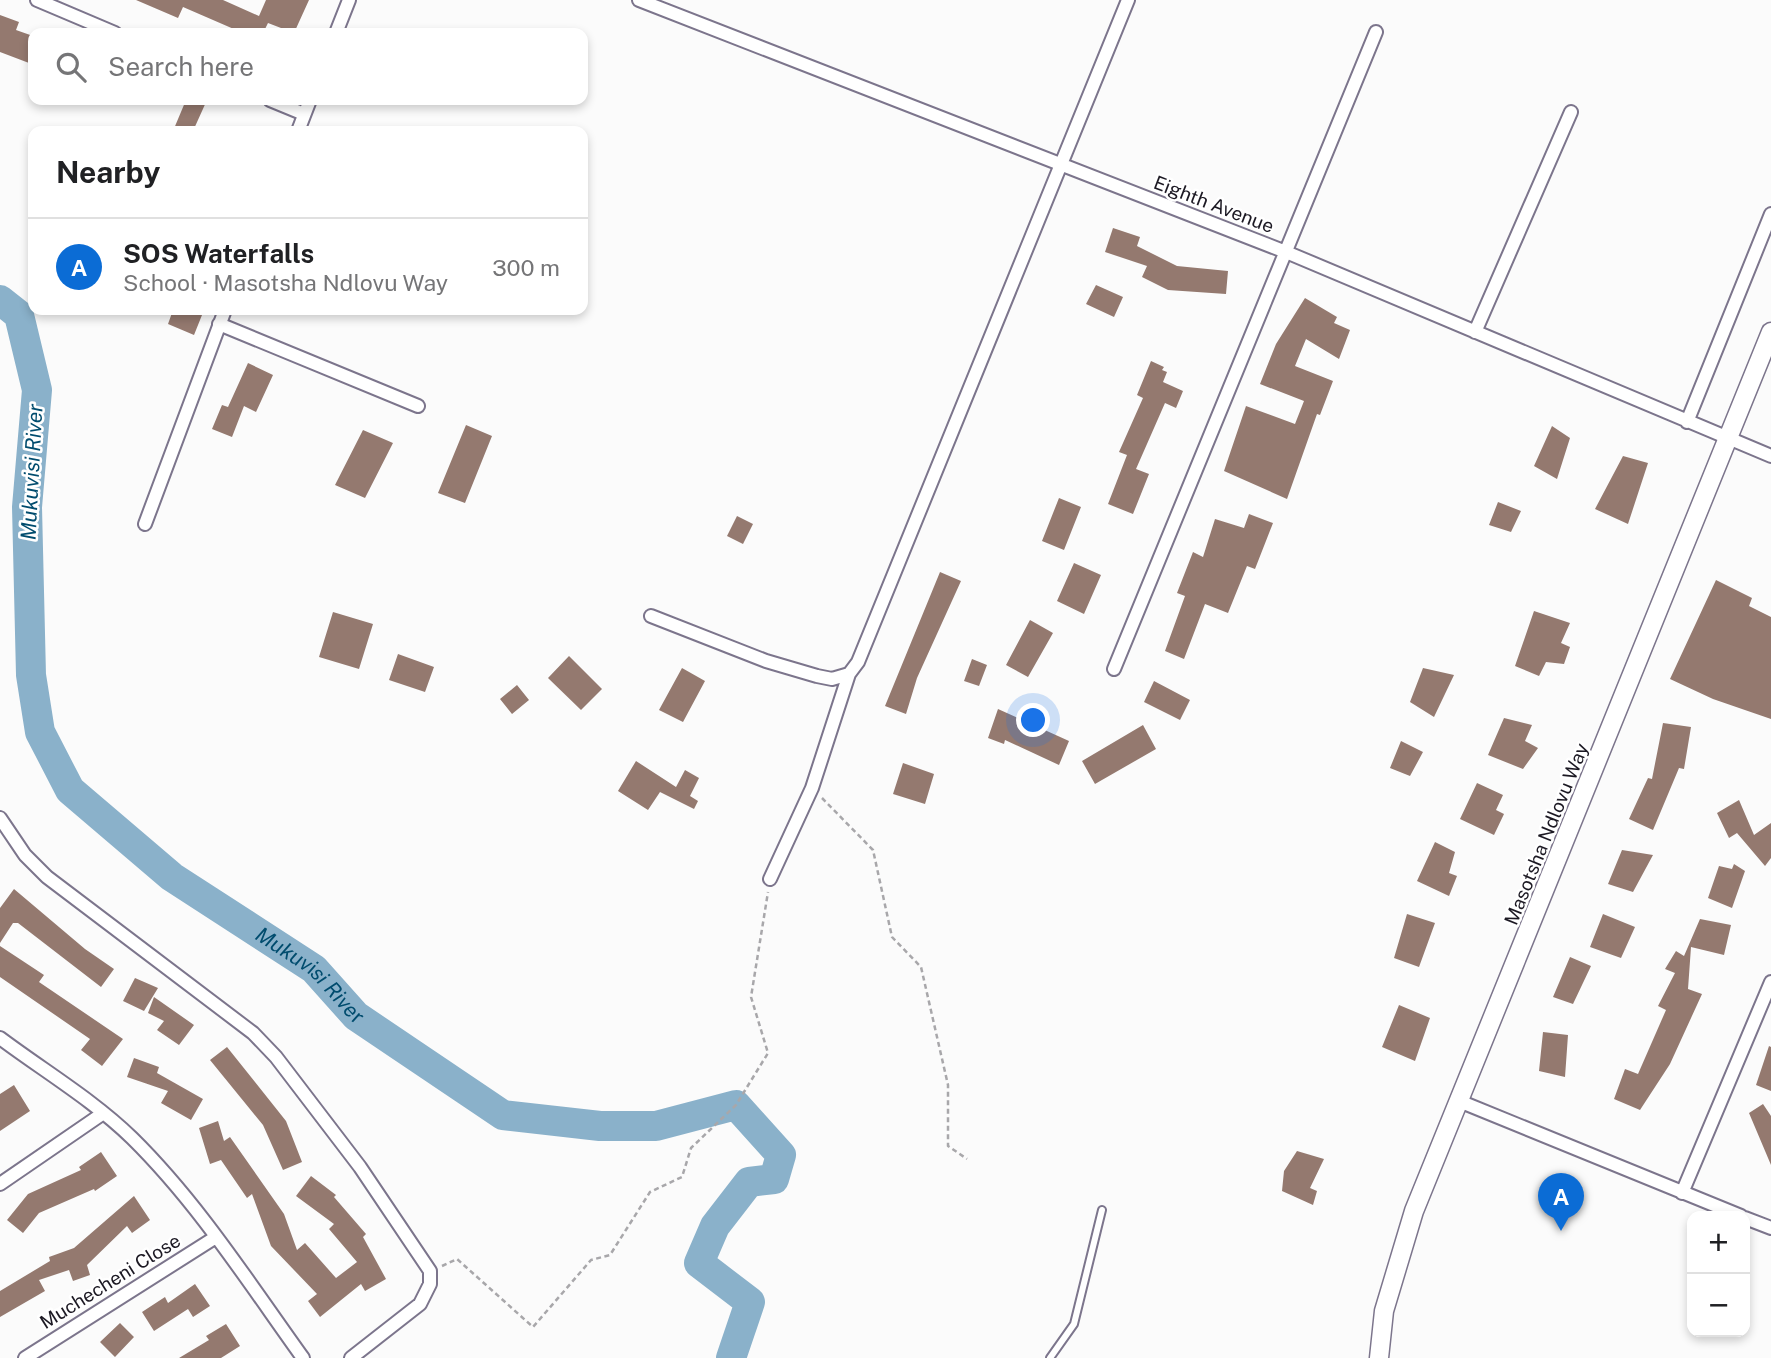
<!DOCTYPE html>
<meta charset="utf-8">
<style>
:root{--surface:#fff;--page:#f6f6f6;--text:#202124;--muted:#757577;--line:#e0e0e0;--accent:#0b6cd5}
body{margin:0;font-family:"Public Sans",sans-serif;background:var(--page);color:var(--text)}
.controls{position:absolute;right:21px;bottom:21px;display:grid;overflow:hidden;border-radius:14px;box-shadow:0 4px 10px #0003}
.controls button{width:63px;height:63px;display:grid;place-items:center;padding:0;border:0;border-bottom:2px solid var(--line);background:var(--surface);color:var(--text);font:35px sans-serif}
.you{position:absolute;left:1034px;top:721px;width:24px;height:24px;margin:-18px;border:5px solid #fff;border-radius:50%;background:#1a73e8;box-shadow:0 0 0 10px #1a73e833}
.badge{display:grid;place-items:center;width:46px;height:46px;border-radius:50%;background:var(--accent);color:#fff;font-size:23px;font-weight:700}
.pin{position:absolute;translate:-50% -58px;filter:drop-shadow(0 2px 4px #0008)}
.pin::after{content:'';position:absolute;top:37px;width:24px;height:21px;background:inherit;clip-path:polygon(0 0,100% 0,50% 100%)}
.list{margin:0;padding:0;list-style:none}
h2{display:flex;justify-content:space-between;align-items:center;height:91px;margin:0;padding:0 28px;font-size:30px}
h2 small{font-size:23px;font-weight:400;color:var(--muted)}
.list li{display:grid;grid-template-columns:46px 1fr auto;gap:21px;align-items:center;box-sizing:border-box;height:98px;padding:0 28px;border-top:2px solid var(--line)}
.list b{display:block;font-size:26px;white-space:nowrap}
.list p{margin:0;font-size:23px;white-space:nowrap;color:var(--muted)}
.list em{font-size:23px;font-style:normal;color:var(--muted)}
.icon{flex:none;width:38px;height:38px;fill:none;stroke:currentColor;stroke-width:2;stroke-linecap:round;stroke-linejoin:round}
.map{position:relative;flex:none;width:1771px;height:1358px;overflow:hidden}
.search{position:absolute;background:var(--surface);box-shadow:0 4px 10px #0003;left:28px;top:28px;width:560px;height:77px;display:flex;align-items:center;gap:18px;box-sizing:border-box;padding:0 24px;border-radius:14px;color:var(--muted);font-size:26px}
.panel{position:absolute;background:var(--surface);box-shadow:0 4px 10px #0003;left:28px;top:126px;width:560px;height:189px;border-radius:14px}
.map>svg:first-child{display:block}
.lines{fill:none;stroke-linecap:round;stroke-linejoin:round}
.river{stroke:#8ab1ca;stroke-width:30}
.building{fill:#94796f}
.lane-casing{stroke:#7c758c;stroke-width:10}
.street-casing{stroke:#7c758c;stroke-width:16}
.secondary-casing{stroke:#7c758c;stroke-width:21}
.path{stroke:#a8a7aa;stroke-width:2.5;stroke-dasharray:5 3.5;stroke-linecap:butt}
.lane{stroke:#fff;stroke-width:6}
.street{stroke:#fff;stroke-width:12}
.secondary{stroke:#fff;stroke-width:18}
.labels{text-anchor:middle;stroke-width:5;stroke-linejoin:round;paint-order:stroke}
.street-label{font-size:19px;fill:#1c1923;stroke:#fff}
.water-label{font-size:21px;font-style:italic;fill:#014c6e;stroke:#fff}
</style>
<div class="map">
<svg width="1771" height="1358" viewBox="0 0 1771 1358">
<rect width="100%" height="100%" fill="#fbfbfb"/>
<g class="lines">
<path class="river" id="s1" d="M0 300 19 315 37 390 27 507 31 675 40 732 70 790 172 877 314 969 356 1016 503 1115 600 1126H656L736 1105 781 1155 774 1179 749 1182 715 1226 699 1263 750 1302 731 1358"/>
</g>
<path class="building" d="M136 0H223L259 16 266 0H309L294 33 268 23 263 33H243L183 7 178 18Z
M0 15 19 22 16 30 33 36V52L29 63 0 52Z
M186 100H207L193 131H173Z
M1113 228 1140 237 1137 246 1177 266 1228 271 1226 294 1168 290 1142 277 1147 266 1105 252Z
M1096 285 1123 297 1114 317 1086 304Z
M1305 298 1337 317 1334 323 1350 330 1339 359 1306 339 1295 366 1333 381 1320 415 1317 414 1287 499 1224 471 1246 406 1295 424 1304 401 1260 384 1276 344Z
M173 310H204L194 335 168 324Z
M1151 361 1164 367 1162 370 1167 372 1163 382 1183 391 1176 408 1165 403 1136 469 1149 474 1133 514 1108 504 1127 455 1119 452 1143 398 1137 395Z
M248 363 273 375 256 412 244 406 232 437 212 429 222 405 228 407Z
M466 425 492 436 465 503 438 493Z
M1552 426 1570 438 1557 479 1534 466Z
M363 430 393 443 365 498 335 485Z
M1623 456 1648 463 1628 524 1595 509Z
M1059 498 1081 507 1064 550 1042 541Z
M1498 502 1521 511 1511 532 1489 525Z
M1249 514 1273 523 1255 569 1247 566 1228 613 1205 604 1184 659 1165 651 1185 596 1177 593 1193 552 1203 557 1215 519 1244 528Z
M737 516 753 524 743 544 727 536Z
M1074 563 1101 575 1084 614 1057 601Z
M940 572 961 581 917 678 906 714 885 706Z
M1716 580 1752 598 1749 606 1771 617V719L1713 699 1670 679Z
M1534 611 1570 623 1561 643 1570 647 1564 664 1546 662 1539 676 1515 666Z
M333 612 373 624 359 669 319 657Z
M1030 620 1053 633 1028 677 1006 665Z
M398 654 434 667 425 692 389 680Z
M569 656 602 689 581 710 548 678Z
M972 659 987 665 979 686 964 681Z
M682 668 705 681 683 722 659 710Z
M1423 668 1454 675 1434 717 1410 702Z
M1154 681 1190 700 1180 720 1144 702Z
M517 685 529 700 512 714 500 699Z
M998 709 1069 741 1059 765 1005 740 1004 744 988 738Z
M1504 718 1532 725 1525 741 1538 748 1523 769 1488 755Z
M1663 723 1691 727 1684 769 1679 768 1653 830 1629 819 1648 778 1652 779Z
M1143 725 1156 749 1095 784 1082 761Z
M1401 741 1423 752 1410 776 1390 768Z
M636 761 676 787 685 770 699 778 690 796 698 801 694 809 660 792 648 810 618 791Z
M903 763 934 774 925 804 893 794Z
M1477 783 1503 795 1496 810 1504 814 1494 835 1460 819Z
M1739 800 1754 835 1771 823V858L1765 866 1737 833 1729 838 1717 813Z
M1435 842 1455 852 1449 873 1457 876 1449 896 1417 881Z
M1622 850 1653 855 1633 892 1608 884Z
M1734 864 1745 871 1732 908 1708 898 1719 866 1732 869Z
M14 889 85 949 114 969 101 987 18 923H13L0 943V908Z
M1407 914 1435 923 1419 967 1394 958Z
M1603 914 1635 927 1621 958 1590 947Z
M1700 919 1731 925 1724 955 1691 947 1688 989 1702 994 1670 1064 1640 1110 1614 1099 1625 1069 1638 1074 1666 1010 1658 1006 1675 973 1665 969 1676 951 1684 956Z
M0 946 44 975 39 982 123 1039 102 1066 81 1050 90 1039 0 977Z
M1570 957 1591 966 1573 1004 1553 997Z
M135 978 158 988 144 1011 123 1001Z
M154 997 194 1025 179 1045 157 1030 164 1021 148 1013Z
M1399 1005 1430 1018 1415 1061 1382 1047Z
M1543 1032 1568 1035 1565 1077 1539 1071Z
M1769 1046 1771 1047V1091L1756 1085Z
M227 1047 286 1121 302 1162 283 1170 263 1125 210 1060Z
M134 1058 159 1067 157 1073 203 1099 191 1120 161 1103 168 1091 127 1077Z
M14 1085 30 1111 0 1131V1094Z
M1763 1104 1771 1116V1165L1749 1113Z
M218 1121 224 1141 230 1137 284 1214 297 1250 305 1243 336 1278 357 1262 329 1229 334 1224 296 1196 311 1176 336 1195 334 1197 366 1234 363 1237 386 1279 365 1291 361 1284 320 1317 308 1301 317 1294 271 1246 252 1194 247 1198 221 1160 210 1164 199 1128Z
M1297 1151 1324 1159 1310 1188 1317 1191 1313 1205 1282 1191 1284 1171Z
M101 1152 117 1176 95 1191 94 1189 39 1213 23 1233 7 1220 28 1194 81 1170 79 1167Z
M134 1196 150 1220 132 1233 127 1226 87 1265 90 1275 73 1281 69 1270 39 1280 45 1291 0 1317V1291L50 1261 49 1257 74 1248Z
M195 1284 210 1306 193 1317 188 1309 154 1331 142 1312 165 1297 168 1303Z
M120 1323 134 1337 115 1357 100 1342Z
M226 1324 240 1346 221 1358H179L209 1340 206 1336Z"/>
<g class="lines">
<defs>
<path id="lane" d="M1050 1358 1074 1324 1102 1210"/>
<path id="street" d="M37 0 115 33
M639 0 1286 252 1771 456
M336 33 349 0
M270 100 304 114
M298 131 310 100
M219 324 418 406
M1475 332 1571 112
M1687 422 1771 214
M145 524 225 310
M651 616 766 661 817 676 832 679 849 674 858 662 1128 0
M1114 669 1376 32
M0 818 25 855 47 877 253 1033 276 1057 360 1167 430 1271V1284L420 1304 351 1358
M770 879 812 788 849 674
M0 1038C44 1071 93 1100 132 1138 198 1203 249 1283 303 1358
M1459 1101 1741 1216
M0 1184 102 1114
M1682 1193 1771 982
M1745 1218 1771 1228
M25 1358 216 1237"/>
<path id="secondary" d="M1379 1358 1384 1311 1414 1211 1771 332"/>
</defs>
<use href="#lane" class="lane-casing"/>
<use href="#street" class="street-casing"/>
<use href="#secondary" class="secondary-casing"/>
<path class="path" d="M822 798 873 850 892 937 921 967 948 1085V1146L967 1159
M442 1266 457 1259 533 1327 591 1260 610 1255 650 1192 682 1177 691 1148 736 1105 768 1053 751 997 768 892"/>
<use href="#lane" class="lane"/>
<use href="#street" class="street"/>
<use href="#secondary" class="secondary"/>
</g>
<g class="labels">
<g class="street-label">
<text transform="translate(1214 204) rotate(21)" y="7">Eighth Avenue</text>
<text transform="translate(1546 834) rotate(-68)" y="7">Masotsha Ndlovu Way</text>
<text transform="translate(110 1281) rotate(-32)" y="7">Muchecheni Close</text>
</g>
<g class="water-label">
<text transform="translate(32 472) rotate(-87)" y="7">Mukuvisi River</text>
<text dy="7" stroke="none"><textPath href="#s1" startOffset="814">Mukuvisi River</textPath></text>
</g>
</g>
</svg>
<div class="controls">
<button>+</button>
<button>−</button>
</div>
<div class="you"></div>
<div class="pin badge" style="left:1561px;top:1231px">A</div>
<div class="search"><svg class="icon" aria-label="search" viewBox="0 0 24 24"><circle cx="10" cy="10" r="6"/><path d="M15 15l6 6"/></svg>Search here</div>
<section class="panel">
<h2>Nearby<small></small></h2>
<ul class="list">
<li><span class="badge">A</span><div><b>SOS Waterfalls</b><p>School · Masotsha Ndlovu Way</p></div><em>300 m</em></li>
</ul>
</section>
</div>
